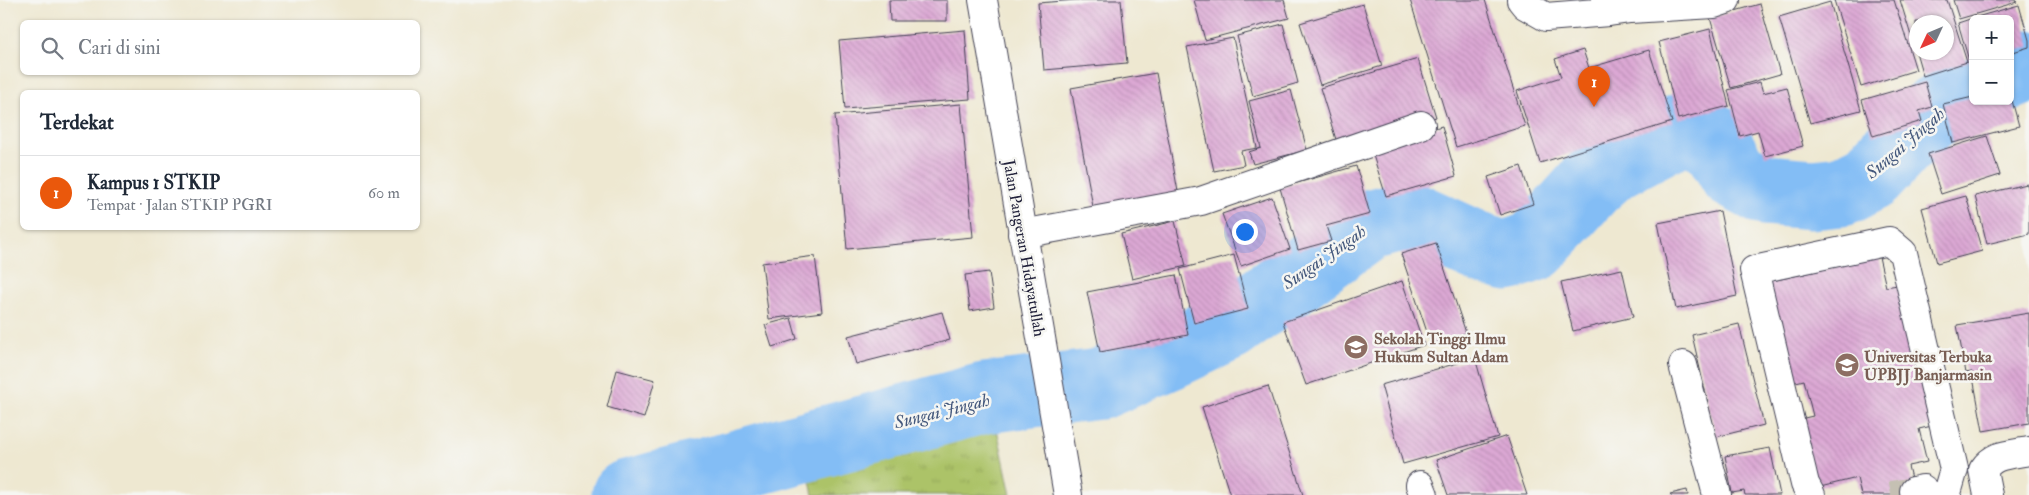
<!DOCTYPE html>
<html lang="id">
<meta charset="utf-8">
<style>
:root{--surface:#fff;--page:#f6f6f7;--text:#1f2937;--muted:#747a83;--line:#e0e1e3;--accent:#ea580c}
body{margin:0;font-family:"IM FELL Double Pica",serif;background:var(--page);color:var(--text)}
.controls{position:absolute;right:15px;top:15px;display:grid;overflow:hidden;border-radius:8px;box-shadow:0 1px 4px #0004}
.controls button{width:45px;height:45px;display:grid;place-items:center;padding:0;border:0;border-bottom:1px solid var(--line);background:var(--surface);color:var(--text);font:25px sans-serif}
.compass{position:absolute;left:1909px;top:15px;width:45px;height:45px;border-radius:50%;background:var(--surface);box-shadow:0 1px 4px #0004;rotate:226deg}
.you{position:absolute;left:1244px;top:231px;width:18px;height:18px;margin:-12px;border:4px solid #fff;border-radius:50%;background:#1a73e8;box-shadow:0 0 0 8px #1a73e833}
.badge{display:grid;place-items:center;width:32px;height:32px;border-radius:50%;background:var(--accent);color:#fff;font-size:16px;font-weight:700}
.pin{position:absolute;translate:-50% -41px;filter:drop-shadow(0 1px 2px #0008)}
.pin::after{content:'';position:absolute;top:26px;width:18px;height:15px;background:inherit;clip-path:polygon(0 0,100% 0,50% 100%)}
.list{margin:0;padding:0;list-style:none}
h2{display:flex;justify-content:space-between;align-items:center;height:65px;margin:0;padding:0 20px;font-size:21px}
h2 small{font-size:16px;font-weight:400;color:var(--muted)}
.list li{display:grid;grid-template-columns:32px 1fr auto;gap:15px;align-items:center;box-sizing:border-box;height:75px;padding:0 20px;border-top:1px solid var(--line)}
.list b{display:block;font-size:19px;white-space:nowrap}
.list p{margin:0;font-size:16px;white-space:nowrap;color:var(--muted)}
.list em{font-size:16px;font-style:normal;color:var(--muted)}
.icon{flex:none;width:28px;height:28px;fill:none;stroke:currentColor;stroke-width:2;stroke-linecap:round;stroke-linejoin:round}
.map{position:relative;flex:none;width:2029px;height:495px;overflow:hidden}
.search{position:absolute;background:var(--surface);box-shadow:0 1px 4px #0004;left:20px;top:20px;width:400px;height:55px;display:flex;align-items:center;gap:12px;box-sizing:border-box;padding:0 18px;border-radius:8px;color:var(--muted);font-size:19px}
.panel{position:absolute;background:var(--surface);box-shadow:0 1px 4px #0004;left:20px;top:90px;width:400px;height:140px;border-radius:8px}
.map>svg:first-child{display:block}
.grass{fill:url(#grass-tufts);stroke:#677252}
.lines{fill:none;stroke-linecap:round;stroke-linejoin:round}
.river{stroke:#83bdf5;stroke-width:71}
.building{fill:url(#building-back-hatch)}
.minor-tunnel{stroke:#c5c0b3;stroke-width:28;stroke-dasharray:28 14;stroke-linecap:butt}
.minor-casing{stroke:#414052;stroke-width:30}
.major-casing{stroke:#414052;stroke-width:30}
.minor{stroke:#fff;stroke-width:28}
.major{stroke:#fff;stroke-width:28}
.labels{text-anchor:middle;stroke-width:5;stroke-linejoin:round;paint-order:stroke}
.street-label{font-size:16px;fill:#22223b;stroke:#f6f6f2}
.education-label{font-size:16px;font-weight:bold;fill:#785e54;stroke:#f6f6f2;text-anchor:start}
.water-label{font-size:18px;font-style:italic;fill:#44587c;stroke:#f6f6f2}
</style>
<div class="map">
<svg width="2029" height="495" viewBox="0 0 2029 495">
<defs>
<pattern id="grass-tufts" width="24" height="20" patternUnits="userSpaceOnUse" patternTransform="scale(1.25)"><rect width="24" height="20" fill="#acc368"/><path d="M3 7l-1-3M5 7V3M7 7l1-3M15 17l-1-3M17 17v-4M19 17l1-3" fill="none" stroke="#94a75b"/></pattern>
<pattern id="building-back-hatch" width="6" height="6" patternUnits="userSpaceOnUse" patternTransform="scale(1.25)"><rect width="6" height="6" fill="#dca8d4"/><path d="M-1 5l2 2M0 0l6 6M5-1l2 2" fill="none" stroke="#bc90b7"/></pattern>
</defs>
<rect width="100%" height="100%" fill="#f6f6f2"/>
<filter id="ink" filterUnits="userSpaceOnUse"><feTurbulence type="fractalNoise" baseFrequency=".02" numOctaves="2"/><feDisplacementMap in="SourceGraphic" scale="10" xChannelSelector="R" yChannelSelector="G"/><feConvolveMatrix kernelMatrix="1 2 1 2 8 2 1 2 1" color-interpolation-filters="sRGB"/></filter>
<filter id="wash" filterUnits="userSpaceOnUse"><feTurbulence type="fractalNoise" baseFrequency=".0096" numOctaves="4" result="noise"/><feDisplacementMap in="SourceGraphic" scale="20" xChannelSelector="R" yChannelSelector="G"/><feGaussianBlur stdDeviation="1.12" result="paint"/><feColorMatrix in="noise" values="0 0 0 0 0 0 0 0 0 0 0 0 0 0 0 0 0 1.4 0 .05"/><feComposite in="paint" operator="in"/></filter>
<g filter="url(#wash)">
<rect width="100%" height="100%" fill="#eee8d1"/>
<path class="grass" d="M997 429 1011 495H813L810 481Z"/>
<g class="lines">
<path class="river" d="M2010 75 2029 66
M627 495 984 398 1100 384 1170 354 1229 326 1368 225 1408 215 1476 246 1507 256 1535 246 1591 184 1611 166 1683 128 1714 139 1734 174 1764 190 1812 194 1842 191 1871 176 1916 127 1935 111 1973 93"/>
</g>
<g id="blocks">
<path class="building" d="M889 0H947V21H890Z
M1076 0H1121L1127 63 1044 70 1038 3Z
M1194 0H1284L1289 18 1205 40Z
M1410 0H1485L1525 126 1456 147Z
M1834 0H1894L1916 70 1861 87Z
M1900 0H1947L1967 62 1923 76 1916 52H1946V22H1916V52Z
M1953 0H2016L2017 2 1959 19Z
M1830 2 1861 110 1810 123 1779 17Z
M1363 4 1382 66 1320 85 1300 23Z
M1760 4 1780 74 1731 88 1710 18Z
M2019 5 2029 40V47L2010 53V19L1973 18Z
M1973 18V64H1970L1958 23Z
M1283 24 1298 83 1253 96 1237 36Z
M1710 29 1729 106 1678 119 1659 42Z
M965 30 970 99 845 109 839 41Z
M1233 38 1257 148 1241 151 1244 165 1214 171 1187 47Z
M1583 50 1589 68 1649 50 1672 122 1540 163 1517 91 1561 77 1555 59Z
M1418 59 1436 117 1338 146 1320 88Z
M1156 73 1179 197 1094 212 1071 88Z
M1760 82 1763 93 1787 87 1803 146 1765 156 1758 131 1740 136 1728 90Z
M1925 82 1932 107 1919 111 1922 121 1873 136 1862 100Z
M1291 90 1307 150 1253 164 1249 152 1261 148 1249 101Z
M1973 97V101H2010L2011 97 2019 126 1953 143 1943 104Z
M961 104 973 237 847 249 835 115Z
M1442 126 1456 176 1386 196 1370 146Z
M1987 136 2000 175 1941 194 1928 154Z
M1356 166 1370 214 1326 226 1331 241 1298 250 1280 188Z
M1521 166 1533 204 1500 215 1488 177Z
M2027 184 2029 193V234L1987 244 1975 196Z
M1966 196 1982 251 1937 263 1922 208Z
M1272 197 1290 249 1241 266 1222 214Z
M1720 211 1737 296 1676 309 1658 223Z
M1175 221 1186 266 1132 279 1121 234Z
M1436 243 1466 333 1431 344 1401 254Z
M1234 255 1248 309 1194 323 1180 269Z
M815 256 822 312 769 319 762 263Z
M1879 257 1886 287 1903 284 1936 425 1919 429 1927 462 1908 466 1915 495H1861L1857 478 1816 488 1800 419 1813 416 1804 380 1792 383 1768 282Z
M1622 269 1633 317 1573 331 1561 282Z
M989 272 994 307 970 311 965 275Z
M1176 275 1188 335 1100 352 1087 292Z
M1402 281 1424 345 1306 385 1283 322Z
M942 312 950 340 856 364 848 336Z
M2029 313V423L1983 431 1972 372 1966 373 1957 325Z
M791 318 797 339 772 347 765 325Z
M1739 324 1764 425 1716 437 1692 335Z
M1475 358 1498 437 1403 464 1381 385Z
M617 370 655 380 644 418 607 407Z
M1268 386 1303 495H1230L1202 407Z
M1507 436 1527 495H1448L1436 460Z
M1770 448 1780 495H1745L1744 491 1732 493 1725 456Z
M1687 490 1688 495H1671L1670 494Z"/>
</g>
</g>
<g filter="url(#ink)">
<use href="#blocks" fill-opacity="0" stroke="#414052" stroke-width="1"/>
<g class="lines">
<path class="minor-tunnel" d="M1891 495 1914 491"/>
<defs>
<path id="minor" d="M1521 0 1525 5 1546 17 1609 12
M1606 0 1609 12 1630 9 1714 4 1726 0
M1022 234 1201 201 1421 125
M1683 365 1717 495
M1420 485 1424 495
M1914 491 1923 489 1926 495
M1811 495 1805 484 1754 270 1889 241 1903 253 1954 469 1947 493 1945 495
M1988 495 1983 470C1994 453 2010 455 2029 451"/>
<path id="major" d="M983 0 1068 495"/>
</defs>
<use href="#minor" class="minor-casing"/>
<use href="#major" class="major-casing"/>
<use href="#minor" class="minor"/>
<use href="#major" class="major"/>
</g>
</g>
<defs>
<symbol id="university-disc" viewBox="-11 -11 22 22"><circle r="9.5" fill="#8d6e63" stroke="#f6f6f2"/><path d="M0-5L7-2L0 1L-7-2ZM-4 1L0 2.5L4 1V4Q0 6-4 4Z" fill="#fff"/></symbol>
</defs>
<g fill-rule="evenodd">
<use href="#university-disc" x="1342" y="333" width="28" height="28"/>
<use href="#university-disc" x="1833" y="351" width="28" height="28"/>
</g>
<g class="labels">
<g class="street-label">
<text transform="translate(1025 248) rotate(80)" y="6">Jalan Pangeran Hidayatullah</text>
</g>
<g class="education-label">
<text x="1374" y="344">Sekolah Tinggi Ilmu<tspan x="1374" dy="18">Hukum Sultan Adam</tspan></text>
<text x="1864" y="362">Universitas Terbuka<tspan x="1864" dy="18">UPBJJ Banjarmasin</tspan></text>
</g>
<g class="water-label">
<text transform="translate(1905 143) rotate(-41)" y="6">Sungai Jingah</text>
<text transform="translate(1324 257) rotate(-35)" y="6">Sungai Jingah</text>
<text transform="translate(942 411) rotate(-14)" y="6">Sungai Jingah</text>
</g>
</g>
</svg>
<div class="controls">
<button>+</button>
<button>−</button>
</div>
<svg class="compass" viewBox="-18 -18 36 36"><path d="M0-13l5 13h-10z" fill="#e53935"/><path d="M0 13l5-13h-10z" fill="#747a83"/></svg>
<div class="you"></div>
<div class="pin badge" style="left:1594px;top:107px">1</div>
<div class="search"><svg class="icon" aria-label="search" viewBox="0 0 24 24"><circle cx="10" cy="10" r="6"/><path d="M15 15l6 6"/></svg>Cari di sini</div>
<section class="panel">
<h2>Terdekat<small></small></h2>
<ul class="list">
<li><span class="badge">1</span><div><b>Kampus 1 STKIP</b><p>Tempat · Jalan STKIP PGRI</p></div><em>60 m</em></li>
</ul>
</section>
</div>
